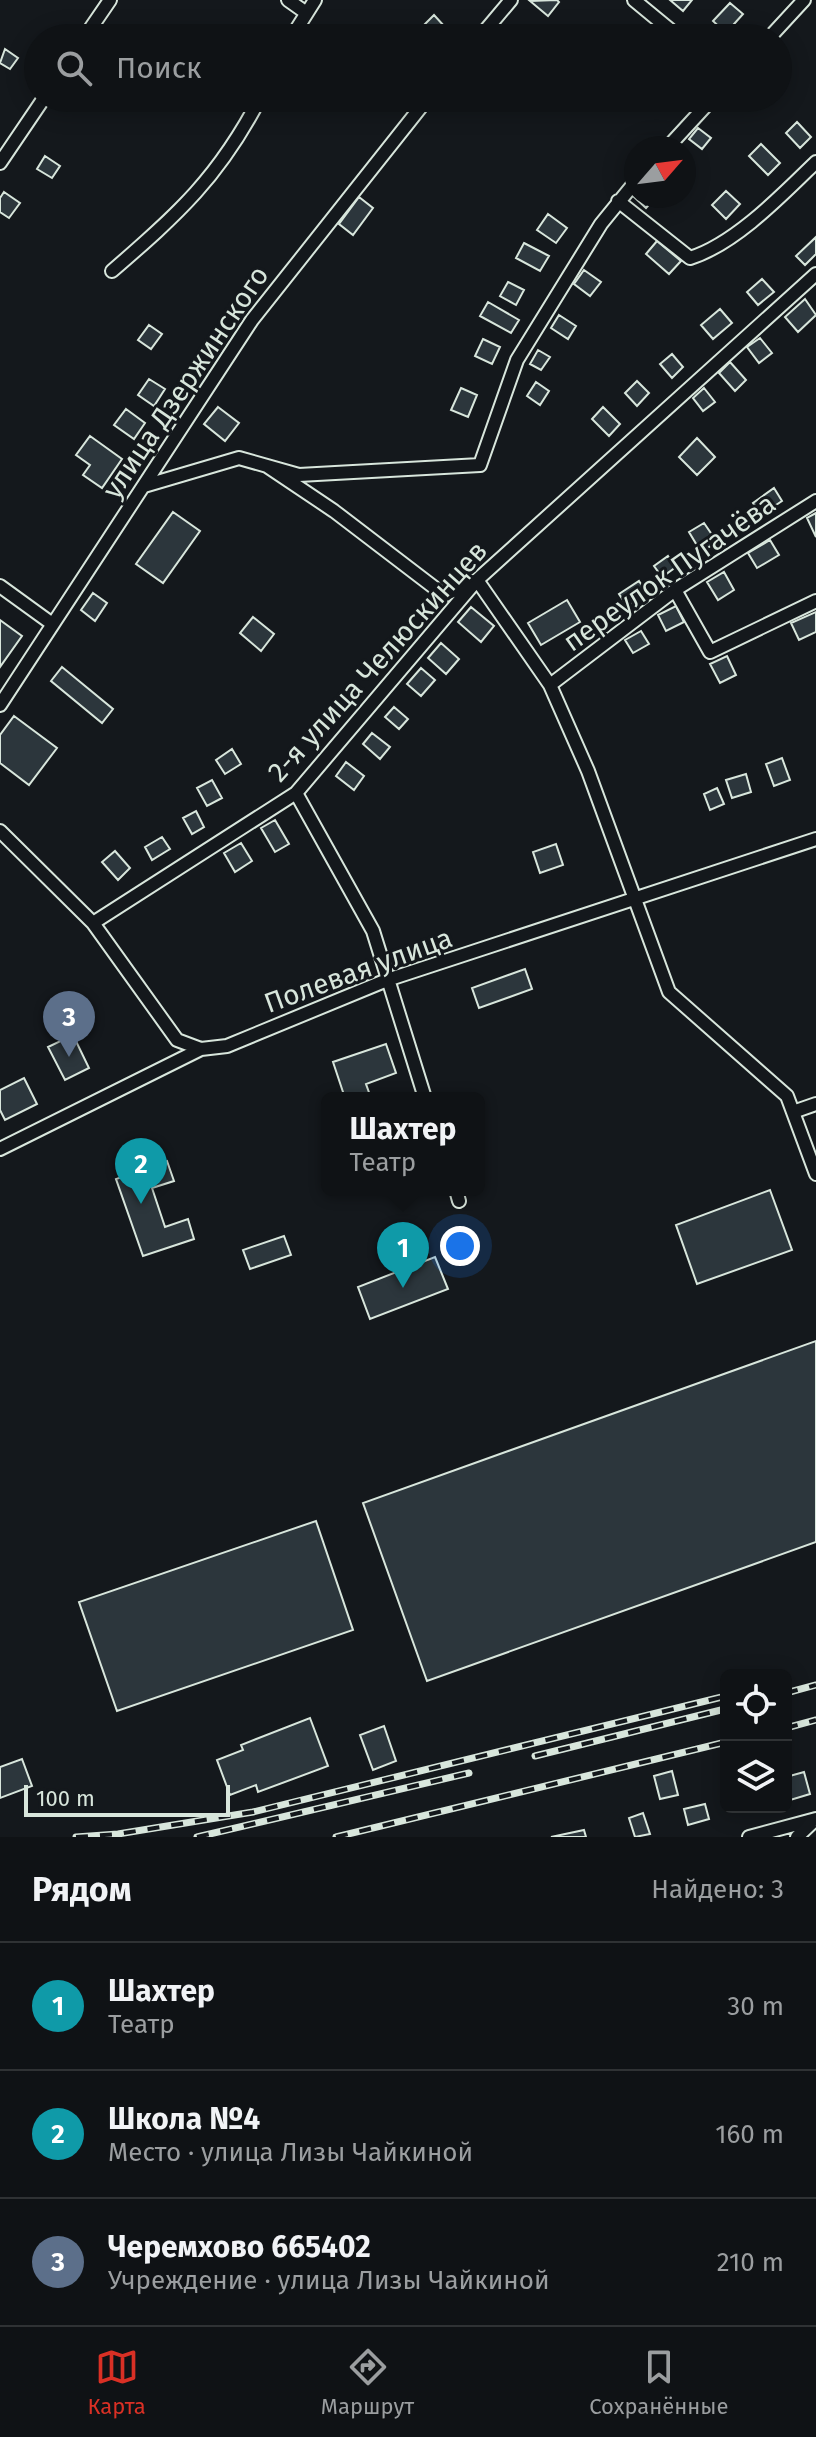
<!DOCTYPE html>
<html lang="ru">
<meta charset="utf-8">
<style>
:root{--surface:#0f1215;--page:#1d2022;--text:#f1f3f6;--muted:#9b9ea0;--line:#2f3234;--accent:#d93025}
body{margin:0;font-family:"Fira Sans",sans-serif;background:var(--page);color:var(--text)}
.controls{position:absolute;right:24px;bottom:24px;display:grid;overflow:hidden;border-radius:12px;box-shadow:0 4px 20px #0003}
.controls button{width:72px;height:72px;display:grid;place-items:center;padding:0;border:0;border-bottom:2px solid var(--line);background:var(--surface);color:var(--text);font:40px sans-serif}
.compass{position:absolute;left:624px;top:136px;width:72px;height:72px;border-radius:50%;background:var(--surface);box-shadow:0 4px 20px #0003;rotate:62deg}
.scale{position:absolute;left:24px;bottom:20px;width:206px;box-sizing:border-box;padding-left:8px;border:4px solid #d8e6dc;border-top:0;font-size:22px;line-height:28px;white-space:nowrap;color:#d8e6dc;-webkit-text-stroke:6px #14181c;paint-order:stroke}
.you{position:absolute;left:460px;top:1246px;width:28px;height:28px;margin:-20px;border:6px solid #fff;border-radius:50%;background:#1a73e8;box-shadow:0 0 0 12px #1a73e833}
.badge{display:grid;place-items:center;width:52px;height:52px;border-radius:50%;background:var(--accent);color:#fff;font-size:26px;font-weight:700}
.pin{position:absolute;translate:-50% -66px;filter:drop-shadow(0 2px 4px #0008)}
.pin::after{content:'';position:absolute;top:42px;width:28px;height:24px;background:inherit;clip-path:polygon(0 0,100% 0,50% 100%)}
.popup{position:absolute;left:321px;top:1092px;width:164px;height:104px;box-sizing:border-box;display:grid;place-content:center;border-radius:12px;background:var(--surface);filter:drop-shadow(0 2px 6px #0005);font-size:26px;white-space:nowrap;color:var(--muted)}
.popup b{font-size:30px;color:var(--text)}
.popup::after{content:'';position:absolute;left:50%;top:100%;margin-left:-16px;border:16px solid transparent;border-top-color:var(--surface)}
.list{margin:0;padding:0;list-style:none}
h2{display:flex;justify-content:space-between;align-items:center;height:104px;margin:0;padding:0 32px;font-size:34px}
h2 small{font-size:26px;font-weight:400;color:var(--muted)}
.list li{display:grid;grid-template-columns:52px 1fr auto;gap:24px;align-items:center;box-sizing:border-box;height:128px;padding:0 32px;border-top:2px solid var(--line)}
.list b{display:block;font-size:30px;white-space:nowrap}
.list p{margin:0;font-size:26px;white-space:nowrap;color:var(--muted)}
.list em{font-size:26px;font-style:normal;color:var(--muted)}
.icon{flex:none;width:44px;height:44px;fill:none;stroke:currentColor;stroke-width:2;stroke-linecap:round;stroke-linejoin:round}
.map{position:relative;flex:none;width:816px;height:1837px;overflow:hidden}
.search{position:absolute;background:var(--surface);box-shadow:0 4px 20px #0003;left:24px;right:24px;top:24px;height:88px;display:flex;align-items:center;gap:20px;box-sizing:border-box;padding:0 28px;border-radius:44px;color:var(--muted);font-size:30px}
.sheet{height:488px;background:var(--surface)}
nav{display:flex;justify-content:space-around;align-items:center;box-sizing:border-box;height:112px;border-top:2px solid var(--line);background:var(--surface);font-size:22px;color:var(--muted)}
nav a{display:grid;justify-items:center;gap:4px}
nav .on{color:var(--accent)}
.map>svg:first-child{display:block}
.building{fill:#2c363c;stroke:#d8e6dc;stroke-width:2}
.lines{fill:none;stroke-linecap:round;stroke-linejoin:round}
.minor-casing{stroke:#d8e6dc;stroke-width:16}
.minor{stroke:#14181c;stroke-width:12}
.rail-casing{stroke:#d8e6dc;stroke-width:7}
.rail{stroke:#14181c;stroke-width:4;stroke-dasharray:12;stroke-linecap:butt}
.labels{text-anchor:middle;stroke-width:6;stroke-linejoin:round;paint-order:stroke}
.street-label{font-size:28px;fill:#d8e6dc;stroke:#14181c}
</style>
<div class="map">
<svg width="816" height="1837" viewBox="0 0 816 1837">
<rect width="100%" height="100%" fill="#14181c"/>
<path class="building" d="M557 0 559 2 548 16 530 1Z
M670 0H692L683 11Z
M730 3 743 14 726 33 713 21Z
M434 15 445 27 435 37 423 26Z
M5 49 18 58 10 69 0 63Z
M797 122 811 137 800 148 786 133Z
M698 128 711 138 702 149 689 139Z
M761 144 780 163 768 175 749 156Z
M45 156 60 166 52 178 37 169Z
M726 191 740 204 726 219 712 205Z
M4 192 20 203 9 218 0 212V198Z
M636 193V196H657L646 208 633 196Z
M359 197 373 208 353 235 339 224Z
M548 214 567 228 556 243 537 230Z
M816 237V254L805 265 796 256Z
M657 241 681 261 669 274 646 254Z
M524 243 549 256 540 271 516 258Z
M584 270 601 282 590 296 574 284Z
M762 279 774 292 758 305 747 292Z
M508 282 524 290 516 305 500 296Z
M805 299 816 315 798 332 785 317Z
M488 302 519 320 511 333 480 316Z
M720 309 732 323 713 339 701 325Z
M559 315 576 326 568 339 551 328Z
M149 325 162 334 151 349 138 340Z
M760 338 772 353 759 363 747 347Z
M483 339 500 347 492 364 475 356Z
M538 350 550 357 541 370 530 364Z
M672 354 683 367 672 378 660 364Z
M730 362 746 380 735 391 719 373Z
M149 379 165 389 154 406 138 395Z
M637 381 649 393 637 406 625 393Z
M536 382 549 391 540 405 527 396Z
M461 388 477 395 468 417 451 410Z
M704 388 715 402 703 411 693 398Z
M218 407 239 423 225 441 204 424Z
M603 407 620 424 609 436 592 419Z
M126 409 145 423 134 439 114 425Z
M90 436 122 459 102 488 83 475 90 465 76 455Z
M697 438 715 457 697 475 679 457Z
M774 488 782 501 761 515 753 503Z
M173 512 200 531 163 583 136 564Z
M816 513V537L807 518Z
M704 523 717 542 701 552 689 532Z
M770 540 779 555 757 568 748 553Z
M668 556 676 567 662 577 654 566Z
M724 572 734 590 718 600 707 582Z
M639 581 647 593 627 606 619 594Z
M93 593 107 603 95 621 81 610Z
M567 600 580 622 541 645 528 623Z
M676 606 684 622 666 631 658 615Z
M471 607 494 626 481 642 458 622Z
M816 612V632L799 640 791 623Z
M253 617 274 634 261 651 240 633Z
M0 620 22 636 0 667Z
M641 631 649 644 633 653 625 640Z
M441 643 459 659 446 674 428 658Z
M727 656 736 675 720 683 710 664Z
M62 667 113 709 102 723 51 681Z
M421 668 435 680 421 696 407 684Z
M394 707 408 719 399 729 385 717Z
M14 716 57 748 29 785 0 763V735Z
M372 733 390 747 380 759 363 744Z
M232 749 241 764 225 774 216 760Z
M782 758 790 780 774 786 766 764Z
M346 762 364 776 354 790 336 776Z
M746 774 751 792 732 798 726 780Z
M212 780 222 798 207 806 197 788Z
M717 788 724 804 710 810 704 794Z
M196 811 204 827 192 834 183 818Z
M275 820 289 844 275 852 261 828Z
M162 837 170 849 152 860 145 847Z
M241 843 252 861 235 872 224 853Z
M556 844 563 865 540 873 533 852Z
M115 851 130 868 118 880 102 862Z
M525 969 532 989 479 1008 472 988Z
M73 1035 89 1068 65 1080 48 1047Z
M386 1044 396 1073 366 1084 371 1098H345L333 1062Z
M24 1078 37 1104 5 1120 0 1110V1090Z
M167 1161 174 1181 152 1188 165 1227 188 1219 194 1239 143 1256 116 1179Z
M770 1190 792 1250 697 1284 676 1225Z
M284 1236 291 1255 250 1269 243 1250Z
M435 1257 448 1289 370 1319 358 1287Z
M816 1341V1542L427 1681 363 1503Z
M316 1521 353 1630 117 1711 79 1602Z
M310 1718 328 1766 258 1792 256 1785 230 1795 217 1760 243 1750 241 1745Z
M384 1726 396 1761 373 1770 360 1735Z
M22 1759 32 1786 0 1798V1767Z
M672 1771 678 1795 660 1799 654 1776Z
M804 1772 810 1794 787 1801 786 1777Z
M705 1804 709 1819 688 1825 684 1809Z
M643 1813 650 1834 635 1837 629 1818Z
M584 1830 586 1837H551Z"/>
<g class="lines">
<defs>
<path id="minor" d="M288 0 305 12
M634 0 680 38
M84 38 110 0
M291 38 315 0
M479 38 511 0
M769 38 804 0
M667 148 713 98
M0 163 44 98
M618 201 690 258C735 244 782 195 816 162
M112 271C178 214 219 177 260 98
M267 466 334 511 444 595 477 580 550 685 588 771 669 992 787 1096 816 1174
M144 486 239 458 299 475 480 465 517 360 601 224 636 181
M0 586 51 623
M675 590 710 652 816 601
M550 685 675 590 816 501
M0 705 252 320 428 98
M296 793 373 931 425 1098
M0 831 93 923 177 1040 201 1049 227 1046 387 980 816 839
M93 923 296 793 477 580 816 274
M793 1112 816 1104
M0 1149 201 1049
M456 1190 459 1201
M749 1837 816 1819
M797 1837 815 1820"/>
</defs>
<use href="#minor" class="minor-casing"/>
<use href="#minor" class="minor"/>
<defs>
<path id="rail" d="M786 1693 816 1685
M786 1728 816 1720
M535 1756 725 1709
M76 1837 118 1834 253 1812 726 1696
M197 1837 469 1773
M336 1837 726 1742"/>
</defs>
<use href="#rail" class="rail-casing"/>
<use href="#rail" class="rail"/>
</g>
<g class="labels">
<g class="street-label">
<text transform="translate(185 382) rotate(-56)" y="10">улица Дзержинского</text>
<text transform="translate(669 572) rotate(-35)" y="10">переулок Пугачёва</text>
<text transform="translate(377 661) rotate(-48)" y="10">2-я улица Челюскинцев</text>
<text transform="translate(358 970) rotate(-20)" y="10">Полевая улица</text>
</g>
</g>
</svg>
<div class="controls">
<button><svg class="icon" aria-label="locate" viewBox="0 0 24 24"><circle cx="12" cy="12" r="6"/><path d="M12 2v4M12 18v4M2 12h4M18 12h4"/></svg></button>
<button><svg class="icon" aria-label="layers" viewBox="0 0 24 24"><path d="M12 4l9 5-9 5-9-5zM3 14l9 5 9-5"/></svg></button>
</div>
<svg class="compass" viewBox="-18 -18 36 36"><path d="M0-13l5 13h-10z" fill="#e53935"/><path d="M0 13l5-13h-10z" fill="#9b9ea0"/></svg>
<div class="scale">100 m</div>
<div class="you"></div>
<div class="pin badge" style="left:403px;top:1288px;background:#0f9aa8">1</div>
<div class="popup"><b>Шахтер</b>Театр</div>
<div class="pin badge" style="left:141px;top:1204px;background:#0f9aa8">2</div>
<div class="pin badge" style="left:69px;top:1057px;background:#5c6f8a">3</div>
<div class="search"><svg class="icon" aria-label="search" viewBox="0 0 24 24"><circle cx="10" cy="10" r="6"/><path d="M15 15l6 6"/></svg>Поиск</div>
</div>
<section class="sheet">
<h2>Рядом<small>Найдено: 3</small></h2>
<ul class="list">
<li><span class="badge" style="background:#0f9aa8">1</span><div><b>Шахтер</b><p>Театр</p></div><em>30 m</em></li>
<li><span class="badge" style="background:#0f9aa8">2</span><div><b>Школа №4</b><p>Место · улица Лизы Чайкиной</p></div><em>160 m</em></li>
<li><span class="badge" style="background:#5c6f8a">3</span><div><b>Черемхово 665402</b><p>Учреждение · улица Лизы Чайкиной</p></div><em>210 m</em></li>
</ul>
</section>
<nav>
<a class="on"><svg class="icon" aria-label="map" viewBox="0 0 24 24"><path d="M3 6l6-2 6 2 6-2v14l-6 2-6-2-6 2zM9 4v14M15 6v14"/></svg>Карта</a>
<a><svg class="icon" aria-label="directions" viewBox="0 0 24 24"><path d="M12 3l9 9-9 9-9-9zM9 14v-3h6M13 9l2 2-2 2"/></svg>Маршрут</a>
<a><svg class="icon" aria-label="saved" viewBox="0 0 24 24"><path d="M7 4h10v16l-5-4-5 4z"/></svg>Сохранённые</a>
</nav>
